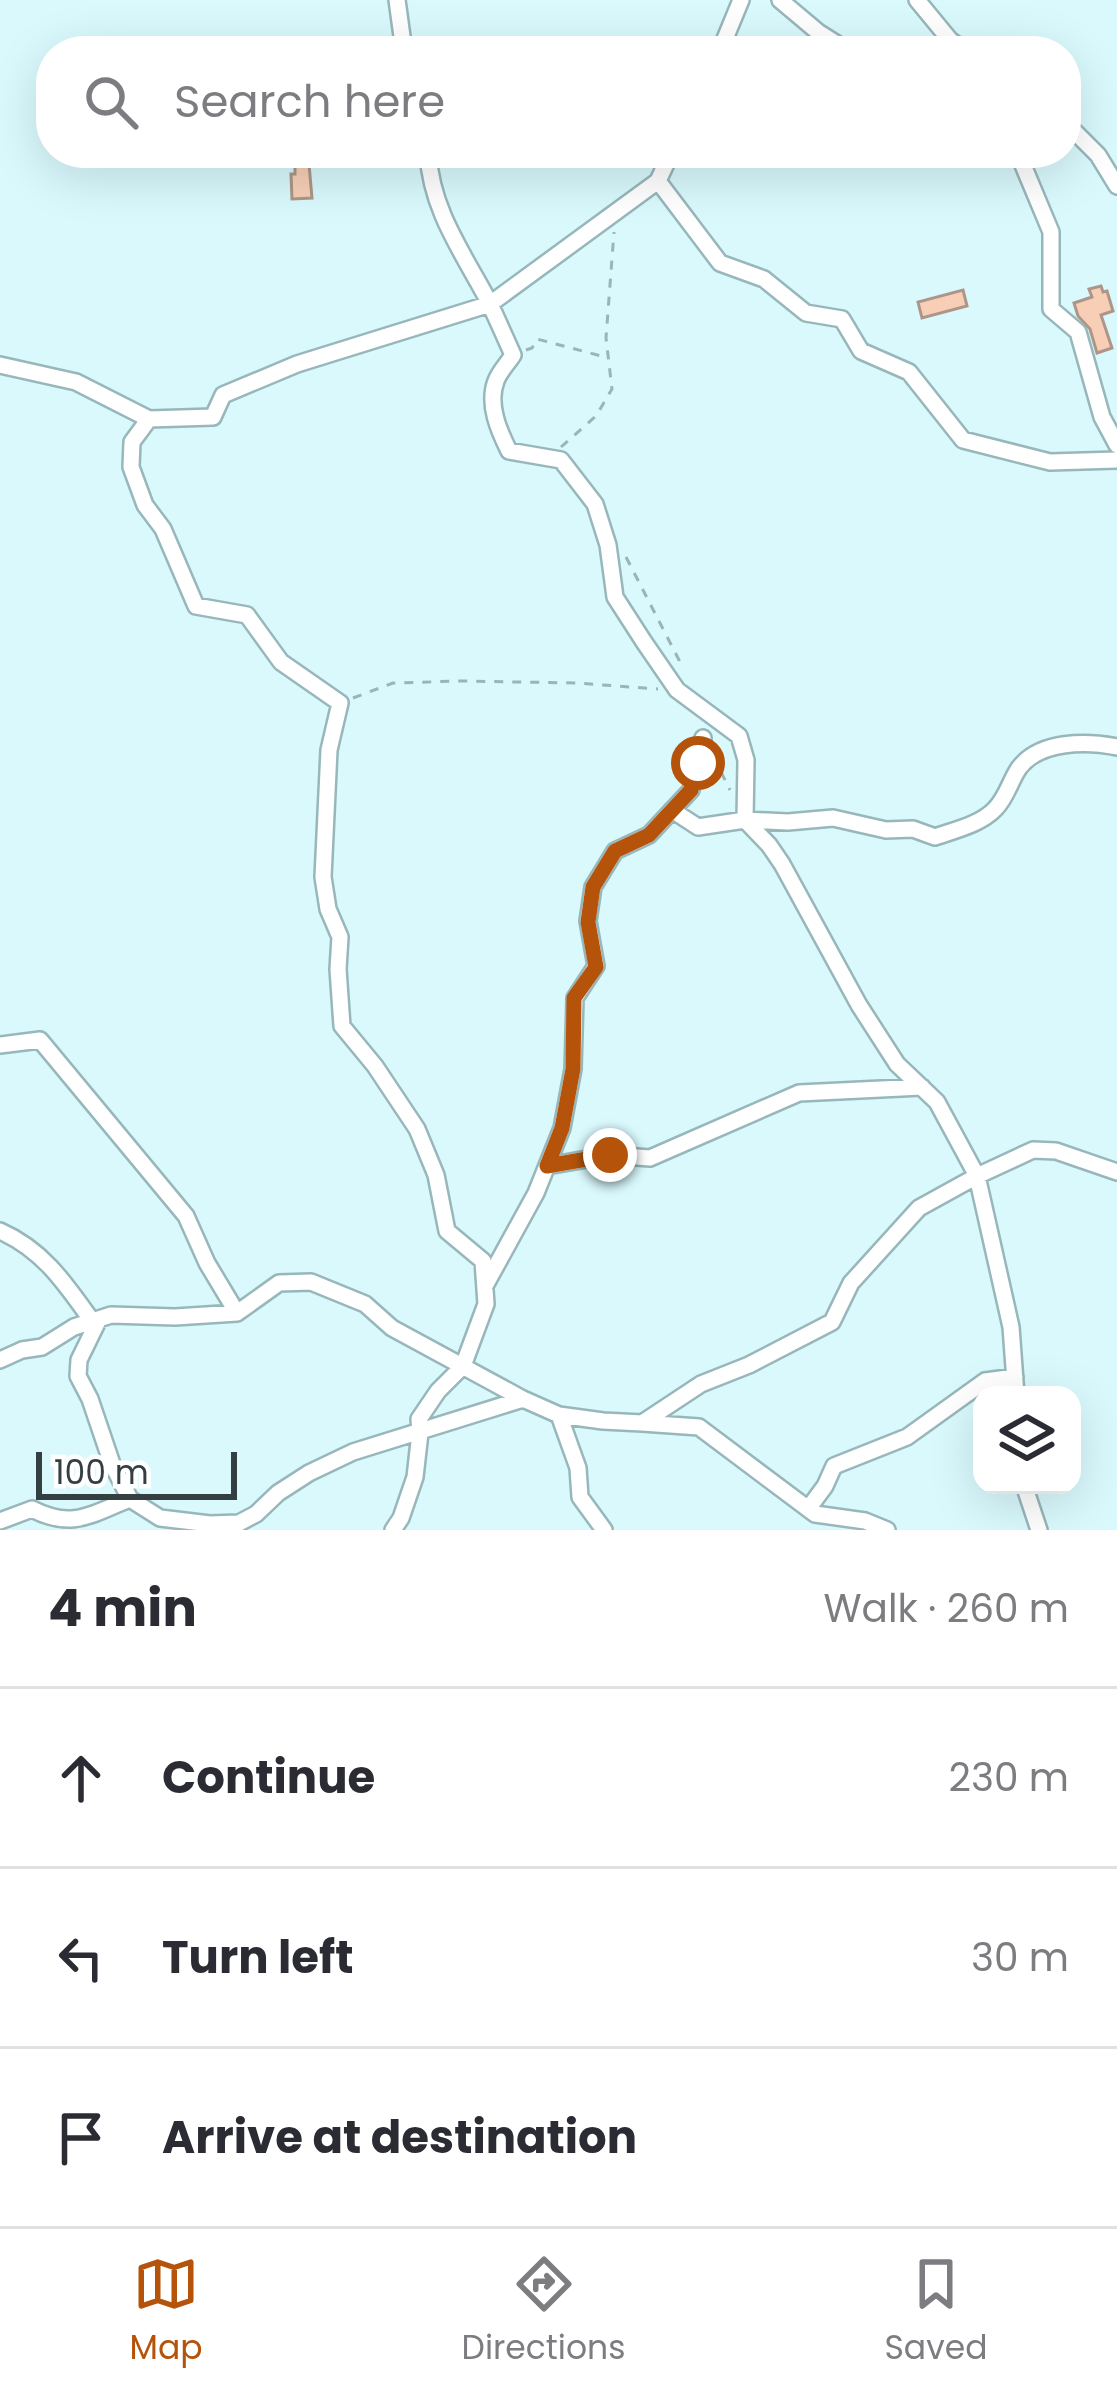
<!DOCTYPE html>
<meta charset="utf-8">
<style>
:root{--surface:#fff;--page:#f2f2f3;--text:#2b2b33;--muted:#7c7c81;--line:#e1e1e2;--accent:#b45309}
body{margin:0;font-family:Poppins,sans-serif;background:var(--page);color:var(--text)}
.controls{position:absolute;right:36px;bottom:36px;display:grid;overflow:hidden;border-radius:24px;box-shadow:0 12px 48px #0002}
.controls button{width:108px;height:108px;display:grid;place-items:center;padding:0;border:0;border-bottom:3px solid var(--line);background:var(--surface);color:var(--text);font:60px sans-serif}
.scale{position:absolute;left:36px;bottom:30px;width:201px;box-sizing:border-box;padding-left:12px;border:6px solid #333f41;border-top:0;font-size:33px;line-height:42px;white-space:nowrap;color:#333f41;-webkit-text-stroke:9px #fff;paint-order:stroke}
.stop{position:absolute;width:36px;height:36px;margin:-27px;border:9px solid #b45309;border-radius:50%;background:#fff}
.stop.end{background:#b45309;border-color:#fff;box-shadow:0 3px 12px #0008}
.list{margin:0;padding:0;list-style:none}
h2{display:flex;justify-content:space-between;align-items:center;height:156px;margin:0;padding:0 48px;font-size:51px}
h2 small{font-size:39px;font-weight:400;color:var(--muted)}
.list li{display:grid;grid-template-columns:78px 1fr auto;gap:36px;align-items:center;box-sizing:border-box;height:180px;padding:0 48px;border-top:3px solid var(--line)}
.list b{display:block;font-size:45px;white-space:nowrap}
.list em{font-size:39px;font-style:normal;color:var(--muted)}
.icon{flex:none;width:66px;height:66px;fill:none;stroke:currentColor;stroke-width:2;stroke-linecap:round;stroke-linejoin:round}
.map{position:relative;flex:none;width:1117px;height:1530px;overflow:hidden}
.search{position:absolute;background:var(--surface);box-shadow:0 12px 48px #0002;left:36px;right:36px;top:36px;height:132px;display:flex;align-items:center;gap:30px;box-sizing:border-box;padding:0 42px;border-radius:48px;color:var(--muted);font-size:45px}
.sheet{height:696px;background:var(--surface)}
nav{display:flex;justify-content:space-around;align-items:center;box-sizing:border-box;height:168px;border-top:3px solid var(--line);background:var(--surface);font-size:33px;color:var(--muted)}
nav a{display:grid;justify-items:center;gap:6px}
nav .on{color:var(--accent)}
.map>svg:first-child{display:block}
.building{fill:#f8cfb6;stroke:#ad9689;stroke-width:3}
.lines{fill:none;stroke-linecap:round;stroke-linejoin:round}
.minor-casing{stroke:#98b7bb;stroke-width:20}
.path{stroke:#9bb4b7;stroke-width:3;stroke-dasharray:9 9;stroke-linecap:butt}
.minor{stroke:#fff;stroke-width:15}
.route{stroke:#b45309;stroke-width:15}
</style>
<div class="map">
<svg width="1117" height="1530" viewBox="0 0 1117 1530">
<rect width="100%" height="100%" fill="#d9f9fd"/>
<path class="building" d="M295 153H308L312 198 292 199 291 174H295Z
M1101 286 1103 292 1107 291 1113 311 1101 315 1112 348 1097 353 1090 329 1078 316 1074 303 1092 297 1089 289Z
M963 290 967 306 922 318 918 302Z"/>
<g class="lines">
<defs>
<path id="minor" d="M397 0 404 51
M780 0 818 32 848 51
M917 0 950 40 965 51
M720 51 741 0
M1066 123 1098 155 1117 186
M428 153C431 210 463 253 489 302 497 319 505 337 513 355 508 363 499 372 496 381 487 404 499 431 509 451L561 460 595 504 608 545 615 597 644 642 677 690 739 736 746 760 745 820 769 845 782 864 859 1005 897 1064 937 1102 977 1176 1011 1327 1016 1395
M1018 153 1051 232V309L1078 332 1102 417 1117 445
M658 181 720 263 764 279 806 313 842 319 861 351 909 372 963 440 1050 462 1117 460
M0 365 76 382 149 419 213 417 223 395 297 364 490 304 658 181 671 153
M149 419 132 442 131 467 145 505 163 529 196 606 247 615 281 662 340 703 329 750 323 877 328 909 340 937 338 969 342 1026 375 1066 417 1129 436 1175 447 1231 483 1261 486 1304 463 1366 438 1391 419 1419 420 1433 415 1477 401 1518 393 1530
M672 810 698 827 745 820 788 822 833 818 886 830 913 829 935 837C955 830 981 824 995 809 1007 797 1010 781 1019 768 1040 740 1087 741 1117 747
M0 1045 40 1040 186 1216 207 1263 237 1313
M547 1166 610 1155 650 1158 799 1093 922 1087
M0 1231C43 1250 65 1283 92 1321
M485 1286 536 1193 562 1128 573 1069 575 998 596 966 588 921 593 887 615 851 649 835 691 790 703 738
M99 1319 79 1360 78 1376 90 1399 112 1464 130 1499 160 1518 210 1524 239 1523 256 1514 278 1493 309 1473 353 1452 523 1399
M0 1360 22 1350 42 1347 74 1327 111 1315 175 1317 237 1313 279 1283 311 1282 365 1304 392 1328 523 1399 559 1415 603 1421 642 1423 701 1384 749 1365 832 1322 851 1283 919 1208 977 1176 1033 1150 1056 1151 1117 1172
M559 1415 578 1468 580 1497 604 1530
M642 1423 699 1427 815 1514 865 1521 887 1530
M1024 1485 1039 1530
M808 1509 825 1486 834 1466 907 1437 985 1381 1015 1377
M0 1521 32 1509C73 1530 91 1514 130 1499"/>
</defs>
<use href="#minor" class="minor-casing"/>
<path class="path" d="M526 350 532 348 537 339 605 357
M561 447 596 416 612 389 606 338 614 232
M626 557 679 660 678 667
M353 698 393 683 461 681 576 683 658 689
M713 756 730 790"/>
<use href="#minor" class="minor"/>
</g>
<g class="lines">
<path class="route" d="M610 1155 547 1166 562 1128 573 1069 574 998 596 967 588 922 593 887 615 851 649 835 691 790 698 763"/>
</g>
</svg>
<div class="controls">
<button><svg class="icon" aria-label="layers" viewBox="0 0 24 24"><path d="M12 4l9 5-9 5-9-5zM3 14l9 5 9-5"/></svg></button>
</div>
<div class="scale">100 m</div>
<div class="stop" style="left:698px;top:763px"></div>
<div class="stop end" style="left:610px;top:1155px"></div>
<div class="search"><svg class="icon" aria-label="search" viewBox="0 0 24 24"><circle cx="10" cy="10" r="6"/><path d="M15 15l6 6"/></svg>Search here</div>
</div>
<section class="sheet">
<h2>4 min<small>Walk · 260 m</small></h2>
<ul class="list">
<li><svg class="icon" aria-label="ahead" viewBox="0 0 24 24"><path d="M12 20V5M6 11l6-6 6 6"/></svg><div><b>Continue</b></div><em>230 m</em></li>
<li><svg class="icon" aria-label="left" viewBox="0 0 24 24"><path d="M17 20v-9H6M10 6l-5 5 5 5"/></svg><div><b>Turn left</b></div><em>30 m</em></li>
<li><svg class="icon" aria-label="arrive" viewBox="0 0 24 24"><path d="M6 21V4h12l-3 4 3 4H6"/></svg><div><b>Arrive at destination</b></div></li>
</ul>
</section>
<nav>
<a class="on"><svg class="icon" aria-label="map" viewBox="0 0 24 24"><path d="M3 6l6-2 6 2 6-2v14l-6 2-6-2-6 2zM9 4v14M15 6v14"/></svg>Map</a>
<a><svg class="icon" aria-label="directions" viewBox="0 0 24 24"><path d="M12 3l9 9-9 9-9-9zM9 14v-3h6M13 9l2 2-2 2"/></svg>Directions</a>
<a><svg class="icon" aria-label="saved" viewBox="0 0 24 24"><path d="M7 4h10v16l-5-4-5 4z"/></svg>Saved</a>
</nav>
